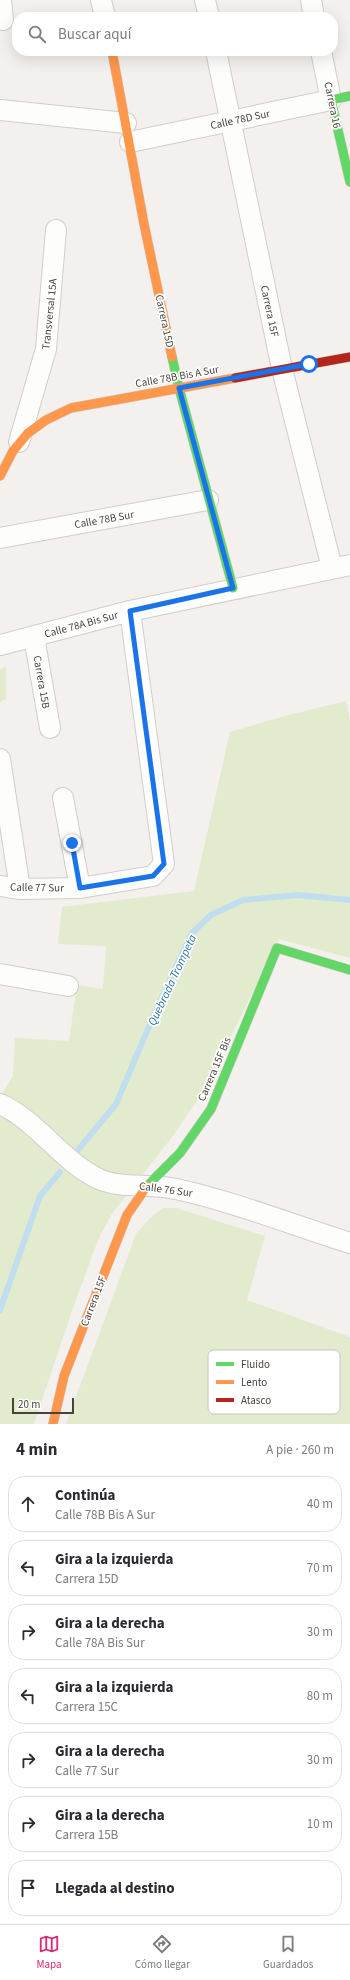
<!DOCTYPE html>
<html lang="es">
<meta charset="utf-8">
<style>
:root{--surface:#fff;--page:#f7f7f7;--text:#2b2b33;--muted:#7c7c81;--line:#e1e1e2;--accent:#db2777}
body{margin:0;font-family:"Source Sans 3",sans-serif;background:var(--page);color:var(--text)}
.scale{position:absolute;left:12px;bottom:10px;width:62px;box-sizing:border-box;padding-left:4px;border:2px solid #494239;border-top:0;font-size:11px;line-height:14px;white-space:nowrap;color:#494239;-webkit-text-stroke:3px #fff;paint-order:stroke}
.stop{position:absolute;width:12px;height:12px;margin:-9px;border:3px solid #1a73e8;border-radius:50%;background:#fff}
.stop.end{background:#1a73e8;border-color:#fff;box-shadow:0 1px 4px #0008}
.list{margin:0;padding:0;list-style:none}
h2{display:flex;justify-content:space-between;align-items:center;height:52px;margin:0;padding:0 16px;font-size:17px}
h2 small{font-size:13px;font-weight:400;color:var(--muted)}
.list li{display:grid;grid-template-columns:26px 1fr auto;gap:12px;align-items:center;box-sizing:border-box;height:56px;margin:0 8px 8px;padding:0 8px;border:1px solid var(--line);border-radius:16px}
.list b{display:block;font-size:15px;white-space:nowrap}
.list p{margin:0;font-size:13px;white-space:nowrap;color:var(--muted)}
.list em{font-size:13px;font-style:normal;color:var(--muted)}
.icon{flex:none;width:22px;height:22px;fill:none;stroke:currentColor;stroke-width:2;stroke-linecap:round;stroke-linejoin:round}
.map{position:relative;flex:none;width:350px;height:1424px;overflow:hidden}
.search{position:absolute;background:var(--surface);box-shadow:0 4px 16px #0002;left:12px;right:12px;top:12px;height:44px;display:flex;align-items:center;gap:10px;box-sizing:border-box;padding:0 14px;border-radius:16px;color:var(--muted);font-size:15px}
.sheet{height:500px;background:var(--surface)}
nav{display:flex;justify-content:space-around;align-items:center;box-sizing:border-box;height:56px;border-top:1px solid var(--line);background:var(--surface);font-size:11px;color:var(--muted)}
nav a{display:grid;justify-items:center;gap:2px}
nav .on{color:var(--accent)}
.map>svg:first-child{display:block}
.green{fill:#e2ebce}
.lines{fill:none;stroke-linecap:round;stroke-linejoin:round}
.stream{stroke:#c0deee;stroke-width:6}
.street-casing{stroke:#d1ceca;stroke-width:22}
.fast-casing{stroke:#d2cdc4;stroke-width:10}
.slow-casing{stroke:#d2cdc4;stroke-width:10}
.jam-casing{stroke:#d2cdc4;stroke-width:10}
.street{stroke:#fdfdfc;stroke-width:20}
.fast{stroke:#63d668;stroke-width:9}
.slow{stroke:#ff974d;stroke-width:9}
.jam{stroke:#b3261e;stroke-width:9}
.route{stroke:#1a73e8;stroke-width:5}
.labels{text-anchor:middle;stroke-width:3.5;stroke-linejoin:round;paint-order:stroke}
.street-label{font-size:11px;fill:#494239;stroke:#fff}
.water-label{font-size:12px;font-style:italic;fill:#3078a3;stroke:#fff}
.key{fill:#fff;stroke:#c8c6c4;stroke-width:1}
.key-label{font-size:11px;fill:#494239}
</style>
<div class="map">
<svg width="350" height="1424" viewBox="0 0 350 1424">
<rect width="100%" height="100%" fill="#f3f0ed"/>
<path class="green" d="M6 667V699L0 702V669Z
M346 701 350 720V958L279 939 205 1089 172 1137 111 1215 98 1240 74 1305 34 1424H0V1097L13 1076 15 1038 69 1041 77 985 103 989 106 946 58 944 62 907 194 891 230 732 285 716Z
M163 1208H176L265 1236 247 1300 350 1337V1424H66L136 1234 151 1217Z"/>
<g class="lines">
<path class="stream" d="M77 1151 116 1104 153 1017 191 934 211 915 243 900 298 895 350 900
M0 1310 40 1196 60 1172"/>
<defs>
<path id="street" d="M1 0 3 20
M101 0 105 17
M205 0 209 17
M311 0 314 17
M216 51 282 369 332 568
M0 110 126 123
M130 142 331 100 321 51
M19 442 46 349 56 230
M0 538 208 500
M34 637 50 728
M0 645 130 611 350 565
M0 759 20 889
M63 798 80 888
M0 886 20 889 80 888 153 876 164 864 130 611
M0 974 68 986
M0 1104C38 1121 61 1161 99 1179 121 1189 151 1183 176 1189 235 1202 293 1225 350 1243"/>
<path id="fast" d="M350 96 331 100 350 182
M172 357 179 388 233 588
M147 1186 180 1153 211 1109 277 948 350 970"/>
<path id="slow" d="M112 51 144 224 172 357
M0 476 13 451 28 433 46 420 71 408 235 378
M53 1424 64 1376 127 1215 147 1186"/>
<path id="jam" d="M235 378 350 357"/>
</defs>
<use href="#street" class="street-casing"/>
<use href="#fast" class="fast-casing"/>
<use href="#slow" class="slow-casing"/>
<use href="#jam" class="jam-casing"/>
<use href="#street" class="street"/>
<use href="#fast" class="fast"/>
<use href="#slow" class="slow"/>
<use href="#jam" class="jam"/>
</g>
<g class="lines">
<path class="route" d="M72 843 80 888 153 876 164 864 130 611 233 588 179 388 309 364"/>
</g>
<g class="labels">
<g class="street-label">
<text transform="translate(333 105) rotate(78)" y="4">Carrera 16</text>
<text transform="translate(240 119) rotate(-12)" y="4">Calle 78D Sur</text>
<text transform="translate(270 311) rotate(78)" y="4">Carrera 15F</text>
<text transform="translate(49 314) rotate(-84)" y="4">Transversal 15A</text>
<text transform="translate(165 321) rotate(78)" y="4">Carrera 15D</text>
<text transform="translate(177 376) rotate(-10)" y="4">Calle 78B Bis A Sur</text>
<text transform="translate(104 519) rotate(-10)" y="4">Calle 78B Sur</text>
<text transform="translate(81 624) rotate(-15)" y="4">Calle 78A Bis Sur</text>
<text transform="translate(42 682) rotate(80)" y="4">Carrera 15B</text>
<text transform="translate(37 887) rotate(1)" y="4">Calle 77 Sur</text>
<text transform="translate(214 1069) rotate(-67)" y="4">Carrera 15F Bis</text>
<text transform="translate(166 1189) rotate(8)" y="4">Calle 76 Sur</text>
<text transform="translate(93 1301) rotate(-69)" y="4">Carrera 15F</text>
</g>
<g class="water-label">
<text transform="translate(172 980) rotate(-65)" y="4">Quebrada Trompeta</text>
</g>
</g>
<rect x="208" y="1350" width="132" height="64" rx="6" class="key"/>
<rect x="216" y="1362" width="18" height="4" fill="#63d668"/>
<rect x="216" y="1380" width="18" height="4" fill="#ff974d"/>
<rect x="216" y="1398" width="18" height="4" fill="#b3261e"/>
<g class="key-label">
<text x="241" y="1368">Fluido</text>
<text x="241" y="1386">Lento</text>
<text x="241" y="1404">Atasco</text>
</g>
</svg>
<div class="scale">20 m</div>
<div class="stop" style="left:309px;top:364px"></div>
<div class="stop end" style="left:72px;top:843px"></div>
<div class="search"><svg class="icon" aria-label="search" viewBox="0 0 24 24"><circle cx="10" cy="10" r="6"/><path d="M15 15l6 6"/></svg>Buscar aquí</div>
</div>
<section class="sheet">
<h2>4 min<small>A pie · 260 m</small></h2>
<ul class="list">
<li><svg class="icon" aria-label="ahead" viewBox="0 0 24 24"><path d="M12 20V5M6 11l6-6 6 6"/></svg><div><b>Continúa</b><p>Calle 78B Bis A Sur</p></div><em>40 m</em></li>
<li><svg class="icon" aria-label="left" viewBox="0 0 24 24"><path d="M17 20v-9H6M10 6l-5 5 5 5"/></svg><div><b>Gira a la izquierda</b><p>Carrera 15D</p></div><em>70 m</em></li>
<li><svg class="icon" aria-label="right" viewBox="0 0 24 24"><path d="M7 20v-9h11M14 6l5 5-5 5"/></svg><div><b>Gira a la derecha</b><p>Calle 78A Bis Sur</p></div><em>30 m</em></li>
<li><svg class="icon" aria-label="left" viewBox="0 0 24 24"><path d="M17 20v-9H6M10 6l-5 5 5 5"/></svg><div><b>Gira a la izquierda</b><p>Carrera 15C</p></div><em>80 m</em></li>
<li><svg class="icon" aria-label="right" viewBox="0 0 24 24"><path d="M7 20v-9h11M14 6l5 5-5 5"/></svg><div><b>Gira a la derecha</b><p>Calle 77 Sur</p></div><em>30 m</em></li>
<li><svg class="icon" aria-label="right" viewBox="0 0 24 24"><path d="M7 20v-9h11M14 6l5 5-5 5"/></svg><div><b>Gira a la derecha</b><p>Carrera 15B</p></div><em>10 m</em></li>
<li><svg class="icon" aria-label="arrive" viewBox="0 0 24 24"><path d="M6 21V4h12l-3 4 3 4H6"/></svg><div><b>Llegada al destino</b></div></li>
</ul>
</section>
<nav>
<a class="on"><svg class="icon" aria-label="map" viewBox="0 0 24 24"><path d="M3 6l6-2 6 2 6-2v14l-6 2-6-2-6 2zM9 4v14M15 6v14"/></svg>Mapa</a>
<a><svg class="icon" aria-label="directions" viewBox="0 0 24 24"><path d="M12 3l9 9-9 9-9-9zM9 14v-3h6M13 9l2 2-2 2"/></svg>Cómo llegar</a>
<a><svg class="icon" aria-label="saved" viewBox="0 0 24 24"><path d="M7 4h10v16l-5-4-5 4z"/></svg>Guardados</a>
</nav>
